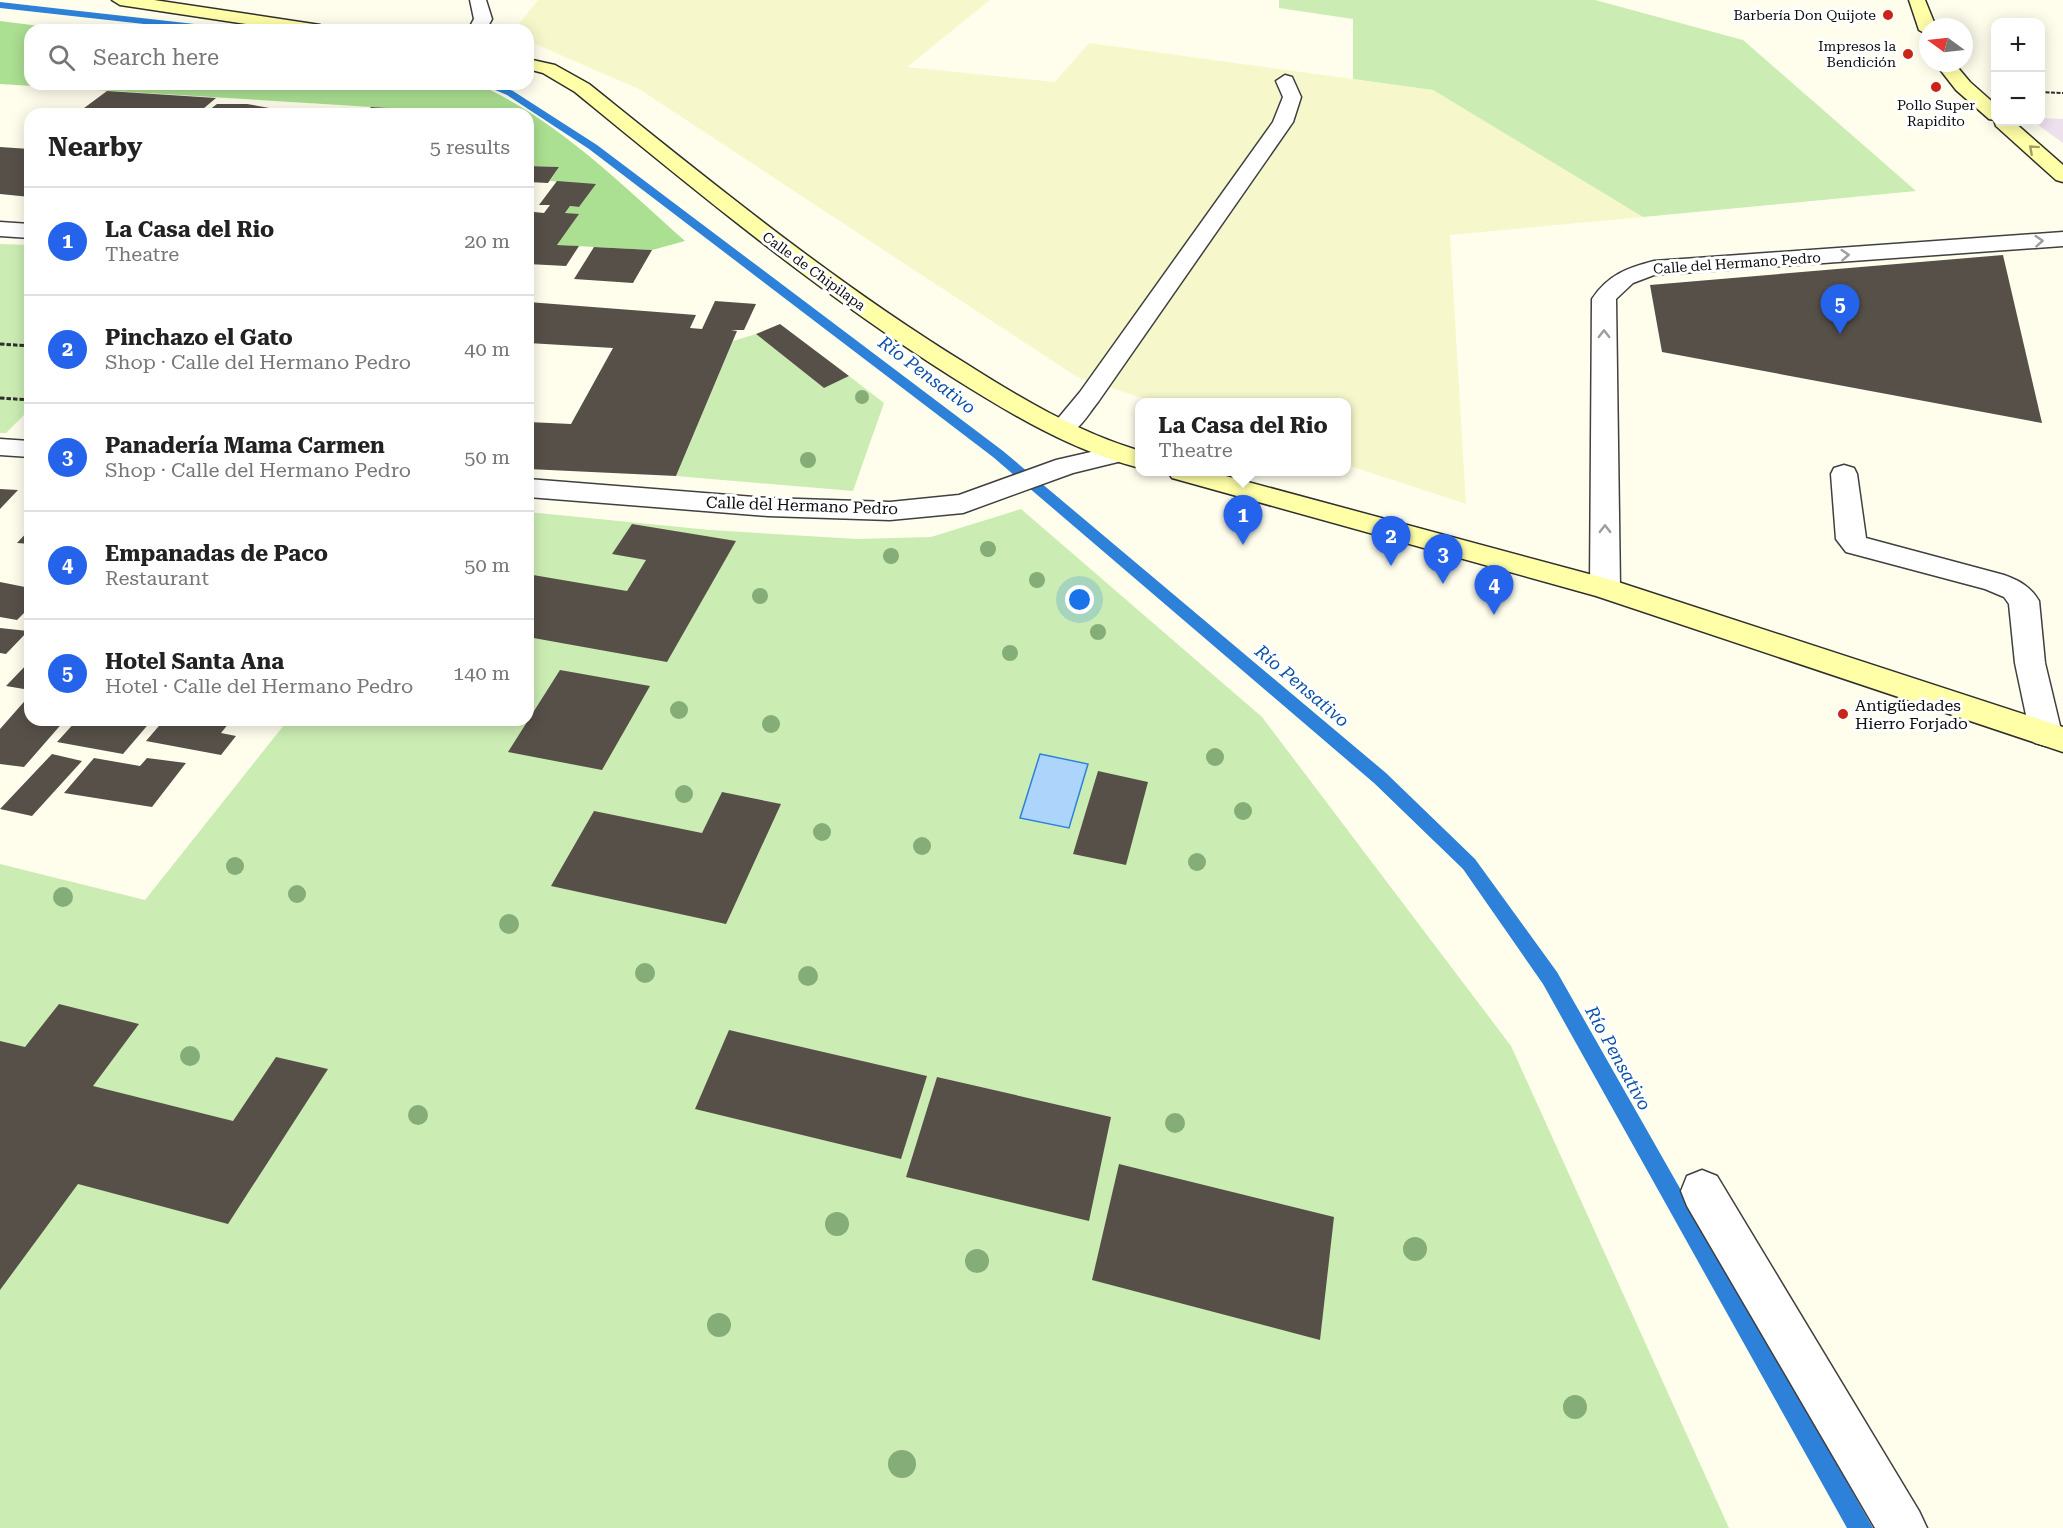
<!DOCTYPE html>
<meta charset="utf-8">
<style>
:root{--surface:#fff;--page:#f6f6f6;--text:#222;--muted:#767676;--line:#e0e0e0;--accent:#2563eb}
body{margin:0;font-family:"Roboto Serif",serif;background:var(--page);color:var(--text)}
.controls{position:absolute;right:18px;top:18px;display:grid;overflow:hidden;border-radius:12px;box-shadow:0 3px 15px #0003}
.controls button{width:54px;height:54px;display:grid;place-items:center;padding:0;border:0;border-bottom:2px solid var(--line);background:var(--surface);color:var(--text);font:30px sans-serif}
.compass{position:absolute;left:1919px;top:18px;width:54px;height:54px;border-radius:50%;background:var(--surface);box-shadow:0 3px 15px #0003;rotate:285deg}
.you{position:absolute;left:1080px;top:600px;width:21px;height:21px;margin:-15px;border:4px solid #fff;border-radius:50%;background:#1a73e8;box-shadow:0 0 0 9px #1a73e833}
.badge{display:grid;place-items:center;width:39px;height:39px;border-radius:50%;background:var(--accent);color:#fff;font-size:20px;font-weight:700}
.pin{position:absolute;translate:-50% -50px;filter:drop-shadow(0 2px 3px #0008)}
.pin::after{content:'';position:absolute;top:32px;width:21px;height:18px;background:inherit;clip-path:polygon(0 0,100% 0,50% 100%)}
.popup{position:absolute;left:1135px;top:398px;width:216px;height:78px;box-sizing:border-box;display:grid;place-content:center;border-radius:12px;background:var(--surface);filter:drop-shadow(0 2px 4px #0005);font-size:20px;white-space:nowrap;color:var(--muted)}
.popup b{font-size:22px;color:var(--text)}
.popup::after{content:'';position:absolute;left:50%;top:100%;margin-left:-12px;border:12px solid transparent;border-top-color:var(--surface)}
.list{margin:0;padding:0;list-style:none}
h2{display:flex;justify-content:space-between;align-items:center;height:78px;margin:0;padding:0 24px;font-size:26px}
h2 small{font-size:20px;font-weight:400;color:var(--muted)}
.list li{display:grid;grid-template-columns:39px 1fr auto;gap:18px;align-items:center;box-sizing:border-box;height:108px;padding:0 24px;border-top:2px solid var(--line)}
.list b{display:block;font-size:22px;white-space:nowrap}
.list p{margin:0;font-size:20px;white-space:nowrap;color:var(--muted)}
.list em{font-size:20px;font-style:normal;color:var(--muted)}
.icon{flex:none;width:33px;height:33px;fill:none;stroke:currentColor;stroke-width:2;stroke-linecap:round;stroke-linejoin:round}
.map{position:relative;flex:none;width:2063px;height:1528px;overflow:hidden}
.search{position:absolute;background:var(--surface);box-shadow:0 3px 15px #0003;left:24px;top:24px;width:510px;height:66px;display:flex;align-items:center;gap:15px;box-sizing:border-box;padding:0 21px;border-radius:18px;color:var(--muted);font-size:22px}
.panel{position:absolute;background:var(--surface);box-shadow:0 3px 15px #0003;left:24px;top:108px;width:510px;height:618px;border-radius:18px}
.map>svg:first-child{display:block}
.industrial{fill:#ede1ed}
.farmland{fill:#f6f8cb}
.green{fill:#cbedb3}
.forest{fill:#abdf91}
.water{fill:#add5fc;stroke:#2d81d9;stroke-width:1.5}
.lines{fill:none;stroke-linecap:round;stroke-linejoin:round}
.stream{fill:#2d81d9;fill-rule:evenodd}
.building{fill:#575049}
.lane-casing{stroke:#404040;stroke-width:3}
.street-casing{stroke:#404040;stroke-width:3}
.secondary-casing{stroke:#2f2f2f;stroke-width:3}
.path-far1{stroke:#2f2f2f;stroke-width:2;stroke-dasharray:4 1.5;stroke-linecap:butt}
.path{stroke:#2f2f2f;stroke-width:3;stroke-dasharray:4.5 2;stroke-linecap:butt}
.lane{fill:#fff;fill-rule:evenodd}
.street{fill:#fff;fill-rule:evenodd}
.secondary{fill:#ffffa8;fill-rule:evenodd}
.tree{fill:#84ad78}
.oneway{stroke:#9e9e6a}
.oneway2{stroke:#9e9e9e}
.poi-dot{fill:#ca2519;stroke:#fff;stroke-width:2}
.labels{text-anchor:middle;stroke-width:6;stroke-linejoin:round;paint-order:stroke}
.far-poi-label{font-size:14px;fill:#0d0d0d;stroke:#fff;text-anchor:end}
.far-street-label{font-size:14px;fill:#0d0d0d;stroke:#fff}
.street-label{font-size:16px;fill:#0d0d0d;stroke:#fff}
.poi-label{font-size:16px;fill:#0d0d0d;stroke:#fff;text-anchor:start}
.water-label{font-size:18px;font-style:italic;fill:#0b52aa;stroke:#fff}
</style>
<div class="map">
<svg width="2063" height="1528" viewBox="0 0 2063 1528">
<rect width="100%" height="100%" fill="#fffeed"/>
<path class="industrial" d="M2041 118 2063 119V143L2034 122H2040Z"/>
<path class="farmland" d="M538 0H990L907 67 1055 82 1089 43 1433 90 1643 217 1450 235 1466 504 1347 465 1346 402H1155L1077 377 639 89 528 41V30H514Z"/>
<path class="green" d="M1279 0H1595L1743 40 1916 191 1643 217 1433 90 1353 79V19L1279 8Z
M0 244 30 245V409L6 433H0Z
M756 334 824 388 849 376 884 403 853 491 676 476 733 341Z
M1021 509 1262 717 1511 1046 1729 1528H0V864L145 900 288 720H528V512L710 530 857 539 931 537Z"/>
<path class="forest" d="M0 21 71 30H30V84H477C557 119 621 184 685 241L652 250 557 245 578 215 565 213 570 206 579 207 595 185 550 181 559 167 528 166V114H419L422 110 0 84Z"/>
<path class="water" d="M1040 754 1088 764 1069 828 1020 818Z"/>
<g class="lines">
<path class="stream" d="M0 2 221 27 225 30H198L0 8Z
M481 84H495L513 91 597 145 1003 451 1386 773 1475 859 1557 972 1873 1528H1847L1543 984 1463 869 1374 783 993 457 589 149 507 95Z"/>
</g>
<path class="building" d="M107 91 216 98 197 114H76Z
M217 104H247L286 111 281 114H204Z
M371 107 423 110 419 114H364Z
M0 147 30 149V197L0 194Z
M528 166 559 167 548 183 528 182Z
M557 181 596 184 579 207 570 206 565 213 579 214 557 245 579 246 566 266 528 264V220L534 212 544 213 550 205H539Z
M594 247 652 250 633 283 574 279Z
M2003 255 2042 423 1662 352 1650 285Z
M715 301 756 304 744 330H731L737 331 676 476 528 469V422L571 424 613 348 528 343V302L696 315 690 328 702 329Z
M780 324 849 376 824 388 756 334Z
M0 489 18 490 0 509Z
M632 524 736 541 667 662 528 637V582L533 575 627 591 646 560 612 554Z
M30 529V544L17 543Z
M0 582 30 588V607L17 620 0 617Z
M0 628 28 631 6 654 0 653Z
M30 661V690L6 686Z
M560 670 650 686 602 770 508 752Z
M30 695V720H65L24 767 0 764V729Z
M77 720H152L123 754 57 742Z
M164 720H213L229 723 221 733 236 736 221 755 146 741Z
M52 754 82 761 32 816 0 809Z
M94 758 140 766 147 758 186 763 152 807 64 793Z
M1098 771 1148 782 1126 865 1073 854Z
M722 792 781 804 726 924 551 886 594 811 702 833Z
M59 1004 139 1024 93 1086 233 1121 276 1057 328 1069 228 1224 78 1184 0 1290V1041L25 1047Z
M729 1030 927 1076 901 1159 695 1109Z
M937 1077 1111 1117 1089 1221 906 1177Z
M1119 1164 1334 1217 1320 1340 1092 1280Z"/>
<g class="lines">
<defs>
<path id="lane" d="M470 0H486L492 19 486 30H468L474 19Z
M1285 75 1292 77 1301 97 1293 122 1098 402C1085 418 1076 439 1054 434L1050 428 1080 392 1273 122 1283 97 1276 81Z
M1844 465 1854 468 1857 474 1866 538 2004 575C2020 581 2030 586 2039 601L2045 663 2062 734 2057 743 2046 746 2035 743 2030 734 2015 663 2009 604 2004 597 1985 589 1846 552 1836 539 1831 474 1834 468Z"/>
<path id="street" d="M0 222 30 224V238L0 236Z
M2063 232V246L1654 275 1633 283 1616 299 1620 588 1615 595 1605 598 1595 595 1590 588 1592 299C1608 275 1627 268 1654 261Z
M0 439 30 441V457L0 455Z
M1117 446 1126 448 1130 454 1126 460 1073 473 963 513 890 520 768 516 528 497V479L768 498 890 502 959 495 1056 460Z
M1702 1170 1717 1176 1919 1511 1927 1528H1875L1687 1206 1681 1191 1687 1176Z"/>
<path id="secondary" d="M112 0H154L320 25 329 30H285L120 5Z
M1909 0H1925L1936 27H1928V35L1919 30Z
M528 59 555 65 589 84C711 182 832 281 965 363 1020 398 1077 432 1140 451V468C1072 451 1011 414 952 377 819 293 697 192 575 92L543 73 528 69Z
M1935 63H1954L1970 82 1996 105V122H2014L2063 165V182L2056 180 1996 126 1994 120 1989 119 1956 90Z
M1168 472H1211L1615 581 2063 727V752L1596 596 1172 478Z"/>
</defs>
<use href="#lane" class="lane-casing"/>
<use href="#street" class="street-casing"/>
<use href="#secondary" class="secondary-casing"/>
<path class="path-far1" d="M2040 92 2063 93"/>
<path class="path" d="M0 344 30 346
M0 398 30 400"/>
<use href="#lane" class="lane"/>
<use href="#street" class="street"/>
<use href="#secondary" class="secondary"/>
</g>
<g class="tree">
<circle cx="862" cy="397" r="7"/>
<circle cx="808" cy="460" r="8"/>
<circle cx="988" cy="549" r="8"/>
<circle cx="891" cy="556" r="8"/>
<circle cx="1037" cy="580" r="8"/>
<circle cx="760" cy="596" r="8"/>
<circle cx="1098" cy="632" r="8"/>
<circle cx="1010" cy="653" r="8"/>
<circle cx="679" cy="710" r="9"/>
<circle cx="771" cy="724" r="9"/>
<circle cx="1215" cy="757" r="9"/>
<circle cx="684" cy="794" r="9"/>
<circle cx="1243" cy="811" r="9"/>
<circle cx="822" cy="832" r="9"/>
<circle cx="922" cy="846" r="9"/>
<circle cx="1197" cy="862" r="9"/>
<circle cx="235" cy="866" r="9"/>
<circle cx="297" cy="894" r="9"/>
<circle cx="63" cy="897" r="10"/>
<circle cx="509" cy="924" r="10"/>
<circle cx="645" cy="973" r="10"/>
<circle cx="808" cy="976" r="10"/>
<circle cx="190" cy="1056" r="10"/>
<circle cx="418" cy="1115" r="10"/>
<circle cx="1175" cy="1123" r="10"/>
<circle cx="837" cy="1224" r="12"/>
<circle cx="1415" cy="1249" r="12"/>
<circle cx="977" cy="1261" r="12"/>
<circle cx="719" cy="1325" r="12"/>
<circle cx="1575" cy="1407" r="12"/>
<circle cx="902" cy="1464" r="14"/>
</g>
<defs><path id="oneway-chevron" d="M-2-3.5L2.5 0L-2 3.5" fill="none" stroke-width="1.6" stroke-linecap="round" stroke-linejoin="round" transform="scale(1.5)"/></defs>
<use class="oneway" href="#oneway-chevron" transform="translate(2033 149) rotate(-138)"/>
<g class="oneway2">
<use href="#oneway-chevron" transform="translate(2039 241) rotate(-4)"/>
<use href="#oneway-chevron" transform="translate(1845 255) rotate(-4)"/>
<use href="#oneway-chevron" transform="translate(1604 334) rotate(-90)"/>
<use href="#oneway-chevron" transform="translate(1605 529) rotate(-90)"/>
</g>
<g class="poi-dot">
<circle cx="1888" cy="15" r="6"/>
<circle cx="1908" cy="54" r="6"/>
<circle cx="1936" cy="87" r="6"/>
<circle cx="1843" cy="714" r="6"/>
</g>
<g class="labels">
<g class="far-poi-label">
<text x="1876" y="20">Barbería Don Quijote</text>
<text x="1896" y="51">Impresos la<tspan x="1896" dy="16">Bendición</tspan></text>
<text x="1936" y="110" text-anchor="middle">Pollo Super<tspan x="1936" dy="16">Rapidito</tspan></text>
</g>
<g class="far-street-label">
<text transform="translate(1737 263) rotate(-4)" y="5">Calle del Hermano Pedro</text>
<text transform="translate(814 271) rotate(36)" y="5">Calle de Chipilapa</text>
</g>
<g class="street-label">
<text transform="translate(802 505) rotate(2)" y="6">Calle del Hermano Pedro</text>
</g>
<g class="poi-label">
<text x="1855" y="711">Antigüedades<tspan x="1855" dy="18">Hierro Forjado</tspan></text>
</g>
<g class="water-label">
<text transform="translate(927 375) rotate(37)" y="6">Río Pensativo</text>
<text transform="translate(1302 686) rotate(40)" y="6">Río Pensativo</text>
<text transform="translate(1618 1058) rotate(61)" y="6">Río Pensativo</text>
</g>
</g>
</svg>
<div class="controls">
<button>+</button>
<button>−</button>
</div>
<svg class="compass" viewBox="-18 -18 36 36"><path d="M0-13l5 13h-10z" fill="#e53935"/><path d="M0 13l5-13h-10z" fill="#767676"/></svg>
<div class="you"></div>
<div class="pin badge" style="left:1243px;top:545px">1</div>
<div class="popup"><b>La Casa del Rio</b>Theatre</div>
<div class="pin badge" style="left:1391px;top:566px">2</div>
<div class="pin badge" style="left:1443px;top:584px">3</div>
<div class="pin badge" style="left:1494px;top:615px">4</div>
<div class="pin badge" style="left:1840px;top:334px">5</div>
<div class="search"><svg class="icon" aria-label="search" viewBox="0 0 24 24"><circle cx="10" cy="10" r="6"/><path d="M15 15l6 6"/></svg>Search here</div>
<section class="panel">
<h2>Nearby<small>5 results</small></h2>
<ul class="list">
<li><span class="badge">1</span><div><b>La Casa del Rio</b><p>Theatre</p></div><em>20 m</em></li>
<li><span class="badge">2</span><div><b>Pinchazo el Gato</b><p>Shop · Calle del Hermano Pedro</p></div><em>40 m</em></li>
<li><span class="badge">3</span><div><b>Panadería Mama Carmen</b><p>Shop · Calle del Hermano Pedro</p></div><em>50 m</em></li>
<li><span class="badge">4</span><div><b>Empanadas de Paco</b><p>Restaurant</p></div><em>50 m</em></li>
<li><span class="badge">5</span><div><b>Hotel Santa Ana</b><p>Hotel · Calle del Hermano Pedro</p></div><em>140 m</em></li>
</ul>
</section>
</div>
